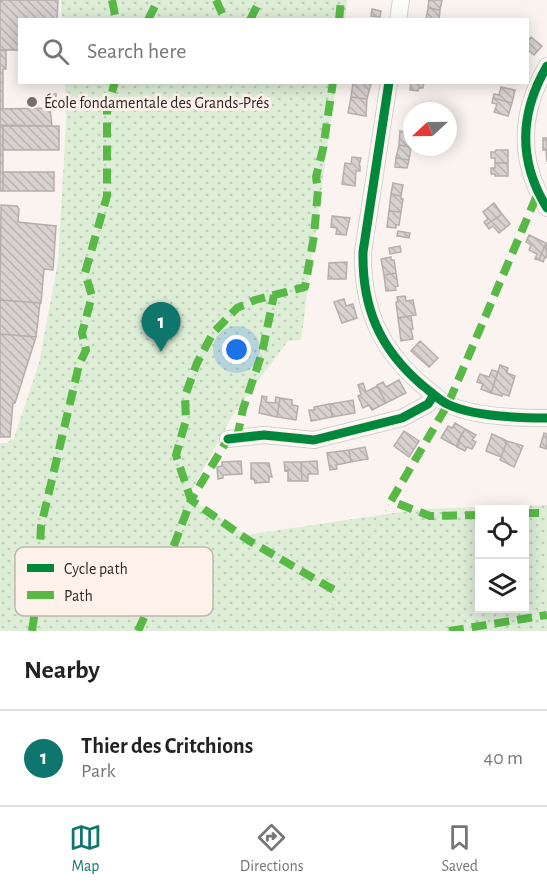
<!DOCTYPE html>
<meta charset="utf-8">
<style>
:root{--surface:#fff;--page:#f6f6f6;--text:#222;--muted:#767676;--line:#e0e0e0;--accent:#0f766e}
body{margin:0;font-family:"Alegreya Sans",sans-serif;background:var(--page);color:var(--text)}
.controls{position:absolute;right:18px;bottom:18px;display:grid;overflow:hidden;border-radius:0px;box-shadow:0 3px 15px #0003}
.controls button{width:54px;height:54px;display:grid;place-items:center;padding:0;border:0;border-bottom:2px solid var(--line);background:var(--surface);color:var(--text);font:30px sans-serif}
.compass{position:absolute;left:403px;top:102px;width:54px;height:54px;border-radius:50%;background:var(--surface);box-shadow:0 3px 15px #0003;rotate:248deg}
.you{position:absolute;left:237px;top:350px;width:21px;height:21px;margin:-15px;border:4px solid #fff;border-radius:50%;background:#1a73e8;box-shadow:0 0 0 9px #1a73e833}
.badge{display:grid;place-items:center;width:39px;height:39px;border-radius:50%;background:var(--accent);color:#fff;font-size:20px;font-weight:700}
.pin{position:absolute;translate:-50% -50px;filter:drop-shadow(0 2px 3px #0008)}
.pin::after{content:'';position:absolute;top:32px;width:21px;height:18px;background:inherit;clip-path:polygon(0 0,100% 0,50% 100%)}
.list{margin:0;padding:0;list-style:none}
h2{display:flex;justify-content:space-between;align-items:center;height:78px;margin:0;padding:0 24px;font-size:26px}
h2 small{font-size:20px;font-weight:400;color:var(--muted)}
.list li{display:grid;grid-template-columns:39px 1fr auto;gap:18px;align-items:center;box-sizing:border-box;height:96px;padding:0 24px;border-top:2px solid var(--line)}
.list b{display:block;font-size:22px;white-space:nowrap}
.list p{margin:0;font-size:20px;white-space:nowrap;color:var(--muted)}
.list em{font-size:20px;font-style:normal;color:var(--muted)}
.icon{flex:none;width:33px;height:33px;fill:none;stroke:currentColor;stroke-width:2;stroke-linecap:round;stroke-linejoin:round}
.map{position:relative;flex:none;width:547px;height:631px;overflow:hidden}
.search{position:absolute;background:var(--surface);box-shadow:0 3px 15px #0003;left:18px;right:18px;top:18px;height:66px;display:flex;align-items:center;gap:15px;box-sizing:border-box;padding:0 21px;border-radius:0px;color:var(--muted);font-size:22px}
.sheet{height:174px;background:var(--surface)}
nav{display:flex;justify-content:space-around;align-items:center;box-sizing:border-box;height:84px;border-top:2px solid var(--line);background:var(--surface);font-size:16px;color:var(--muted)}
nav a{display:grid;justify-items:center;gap:3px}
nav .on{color:var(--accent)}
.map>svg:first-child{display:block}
.park{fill:url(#park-dots);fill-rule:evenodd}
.building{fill:url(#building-back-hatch);stroke:#b4afad;stroke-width:1.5}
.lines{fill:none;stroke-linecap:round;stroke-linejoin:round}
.minor-casing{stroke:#d4cfcc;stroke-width:18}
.path{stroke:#dedcdb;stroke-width:2;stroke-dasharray:1.5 4.5;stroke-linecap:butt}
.minor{stroke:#fefdfd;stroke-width:16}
.quiet{stroke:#58b947;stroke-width:8;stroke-dasharray:15 8;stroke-linecap:butt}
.cycleway-casing{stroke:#fff2eb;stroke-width:13}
.cycleway{stroke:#00873e;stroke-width:9}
.poi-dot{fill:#756f6d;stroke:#fff2eb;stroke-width:2}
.labels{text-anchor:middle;stroke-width:6;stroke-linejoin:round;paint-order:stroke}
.poi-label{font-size:16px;fill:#2d2826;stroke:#fff2eb;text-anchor:start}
.key{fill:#fff2eb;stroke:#c0b5b0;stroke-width:1.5}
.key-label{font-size:16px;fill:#2d2826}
</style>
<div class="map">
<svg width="547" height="631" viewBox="0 0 547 631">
<defs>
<pattern id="park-dots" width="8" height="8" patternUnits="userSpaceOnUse" patternTransform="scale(1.5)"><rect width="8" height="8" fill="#ddedd6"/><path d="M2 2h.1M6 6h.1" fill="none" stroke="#becbb8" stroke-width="1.8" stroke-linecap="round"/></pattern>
<pattern id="building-back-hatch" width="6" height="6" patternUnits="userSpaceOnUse" patternTransform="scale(1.5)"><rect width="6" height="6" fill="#d7d1cf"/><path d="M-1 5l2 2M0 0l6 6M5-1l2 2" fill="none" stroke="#b9b3b2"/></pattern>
</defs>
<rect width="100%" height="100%" fill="#faf3f0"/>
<path class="park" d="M61 0H347L345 19 62 20Z
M65 83H336L301 340 288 341 234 413 188 497 246 535 421 509 547 505V631H0V443H7L14 438 39 363 58 262 66 124ZM480 509H524V608H480Z"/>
<path class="building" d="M0 0H58L57 20H20V50H0Z
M429 0H442L440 10 428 8Z
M428 8 440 10 439 20H426Z
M372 9 381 11 380 17 371 16Z
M531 37 542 46 534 55 528 50V41Z
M0 50 6 51V69H3V109H0Z
M353 82 371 84 367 99 351 97Z
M411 82H424L423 88H419L418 91 410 90Z
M501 87 515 90 512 103 493 98 494 94 499 95Z
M50 94H56V110H51Z
M351 97 367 99 366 116 348 113Z
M493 98 512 103 508 116 494 112 497 104 492 103Z
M50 108 52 126 0 125V109Z
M0 126H3V191H0Z
M3 126H59V150H3Z
M400 131 412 133 411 147 399 145Z
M543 138H547V162L546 150H543Z
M399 145 411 147 409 160 396 158Z
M496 150H508V163H495V158H491V152H495Z
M352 157 361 158 359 166H360V171H356L355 186 342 184 345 163 351 164Z
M396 158 409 160 407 168 395 167Z
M495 163H508V176H495V174H491V168H495Z
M3 172H54V191H3Z
M393 183 403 185 401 196 391 194Z
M391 194 401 196V199H403L401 212 389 211Z
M494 203 502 214 486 225 484 222 488 219 483 212Z
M1 205 17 206 19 209 18 222 56 226 53 270 44 269 41 303 0 300Z
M389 211 401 212 399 225H396V228L387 227Z
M502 214 510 224 499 233 493 226 489 229 486 225Z
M332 216 350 218 346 235 336 234 337 228 331 227Z
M398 231 410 233 409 238 397 236Z
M529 235 546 243 539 260 535 259 537 254 529 250 531 245 526 242Z
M546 243 547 258 545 257 543 262 539 260Z
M400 246 401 252 390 254 389 248Z
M391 257V260H394L396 273 384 275 381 259Z
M347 262 346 279H328L329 263Z
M396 273 398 286 395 287 396 290 386 291 384 275Z
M405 296 406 301 413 300 416 315 398 318 396 302H398L397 297Z
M344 299 346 306 353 304 357 318 342 323 334 302Z
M0 300 40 303 36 337 0 334Z
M411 316 413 329H411L413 339 401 341 398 318Z
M0 334 36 337 15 403H13L10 437H0Z
M420 341 438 358 429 367 411 351Z
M500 365 508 368 507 373 515 376 509 396 503 394 502 396 491 393Z
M492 370 498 372 491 393 481 389 483 384 477 382 480 374 489 377Z
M399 380 406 393 386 403 377 385 383 382 386 387Z
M363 383 366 392 377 386 386 403 372 410 369 405 363 408 358 396 361 394 358 385Z
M262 396 267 397 266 402 275 403 276 397 280 398 277 417 259 413Z
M280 398 292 400V405L298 406 296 420 277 417Z
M353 400 355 413 332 417 330 404Z
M330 404 332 417 311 421 309 410H315L314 407Z
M455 423 465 429 456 446 441 438 448 426 452 428Z
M465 429 476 435 472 440 476 442 472 449 467 447 465 451 457 447 460 443 458 441Z
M404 431 419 441 409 457 394 446Z
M544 433 547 434V449L540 447Z
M492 434 507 441 501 457 486 451Z
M507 441 523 446 514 467 500 460Z
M365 447 368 459 351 462 349 450Z
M349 450 351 462 336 465 337 469 330 470 327 453Z
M241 461 242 474 223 475V478L218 479 217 467 222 466V462Z
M317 461 318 474H308V481H302L301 462Z
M284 462H301L302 481H288V470L285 471Z
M251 463H269L272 477H269V482L255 483 254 479H251Z"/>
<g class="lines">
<defs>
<path id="minor" d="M398 20 401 0
M547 66C519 114 518 161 547 208
M389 82 363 252C362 307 379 348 422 385 430 391 438 399 447 404 474 417 518 418 547 418
M228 439 264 435 314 440 402 418 428 404 434 395"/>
</defs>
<use href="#minor" class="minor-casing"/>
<path class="path" d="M317 631 391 501"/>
<use href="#minor" class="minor"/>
<path class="quiet" d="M112 0 116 20
M216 0 225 20
M148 20 158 0
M250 20 260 0
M339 20 341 0
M233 438 228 439 191 500 248 540 339 593
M237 438 243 409 262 353 274 295
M524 513H547
M480 515 430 516 391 501 448 404 538 193
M32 631 38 591 41 526 79 365 86 350 82 333 92 296 85 273 107 196V109L115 82
M138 631 161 580 191 500 176 455 186 420 185 396 197 363 213 333 237 308 255 300 305 287 314 236 318 190 316 177 323 149 333 82
M449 631 547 615"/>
<defs>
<path id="cycleway" d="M547 66C519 114 518 161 547 208
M389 82 363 252C362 307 379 348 422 385 430 391 438 399 447 404 474 417 518 418 547 418
M228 439 264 435 314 440 402 418 428 404 434 395"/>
</defs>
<use href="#cycleway" class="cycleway-casing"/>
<use href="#cycleway" class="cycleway"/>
</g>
<circle class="poi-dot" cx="32" cy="102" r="6"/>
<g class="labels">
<g class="poi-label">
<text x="44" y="108">École fondamentale des Grands-Prés</text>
</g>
</g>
<rect x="15" y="547" width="198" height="69" rx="9" class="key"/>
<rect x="27" y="564" width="27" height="8" fill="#00873e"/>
<rect x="27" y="591" width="27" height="8" fill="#58b947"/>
<g class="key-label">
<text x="64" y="574">Cycle path</text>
<text x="64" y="601">Path</text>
</g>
</svg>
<div class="controls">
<button><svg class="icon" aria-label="locate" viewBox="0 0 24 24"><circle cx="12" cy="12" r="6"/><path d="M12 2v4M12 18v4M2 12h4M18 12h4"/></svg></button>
<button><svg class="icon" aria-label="layers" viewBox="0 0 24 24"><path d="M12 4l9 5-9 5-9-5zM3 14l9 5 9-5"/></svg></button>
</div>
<svg class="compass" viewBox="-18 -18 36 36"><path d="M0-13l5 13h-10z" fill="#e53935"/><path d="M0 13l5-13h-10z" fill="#767676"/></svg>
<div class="you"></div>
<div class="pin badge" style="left:161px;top:352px">1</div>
<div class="search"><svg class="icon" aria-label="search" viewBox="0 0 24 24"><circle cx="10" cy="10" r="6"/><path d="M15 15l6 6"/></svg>Search here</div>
</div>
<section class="sheet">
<h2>Nearby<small></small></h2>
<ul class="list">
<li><span class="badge">1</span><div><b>Thier des Critchions</b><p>Park</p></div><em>40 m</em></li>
</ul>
</section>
<nav>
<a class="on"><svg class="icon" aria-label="map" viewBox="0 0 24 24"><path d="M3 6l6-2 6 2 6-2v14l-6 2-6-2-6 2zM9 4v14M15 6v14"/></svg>Map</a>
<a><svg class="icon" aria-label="directions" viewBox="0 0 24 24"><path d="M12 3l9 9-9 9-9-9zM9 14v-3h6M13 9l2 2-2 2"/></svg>Directions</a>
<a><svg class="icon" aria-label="saved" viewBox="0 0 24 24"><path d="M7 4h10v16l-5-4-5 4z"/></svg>Saved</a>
</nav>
